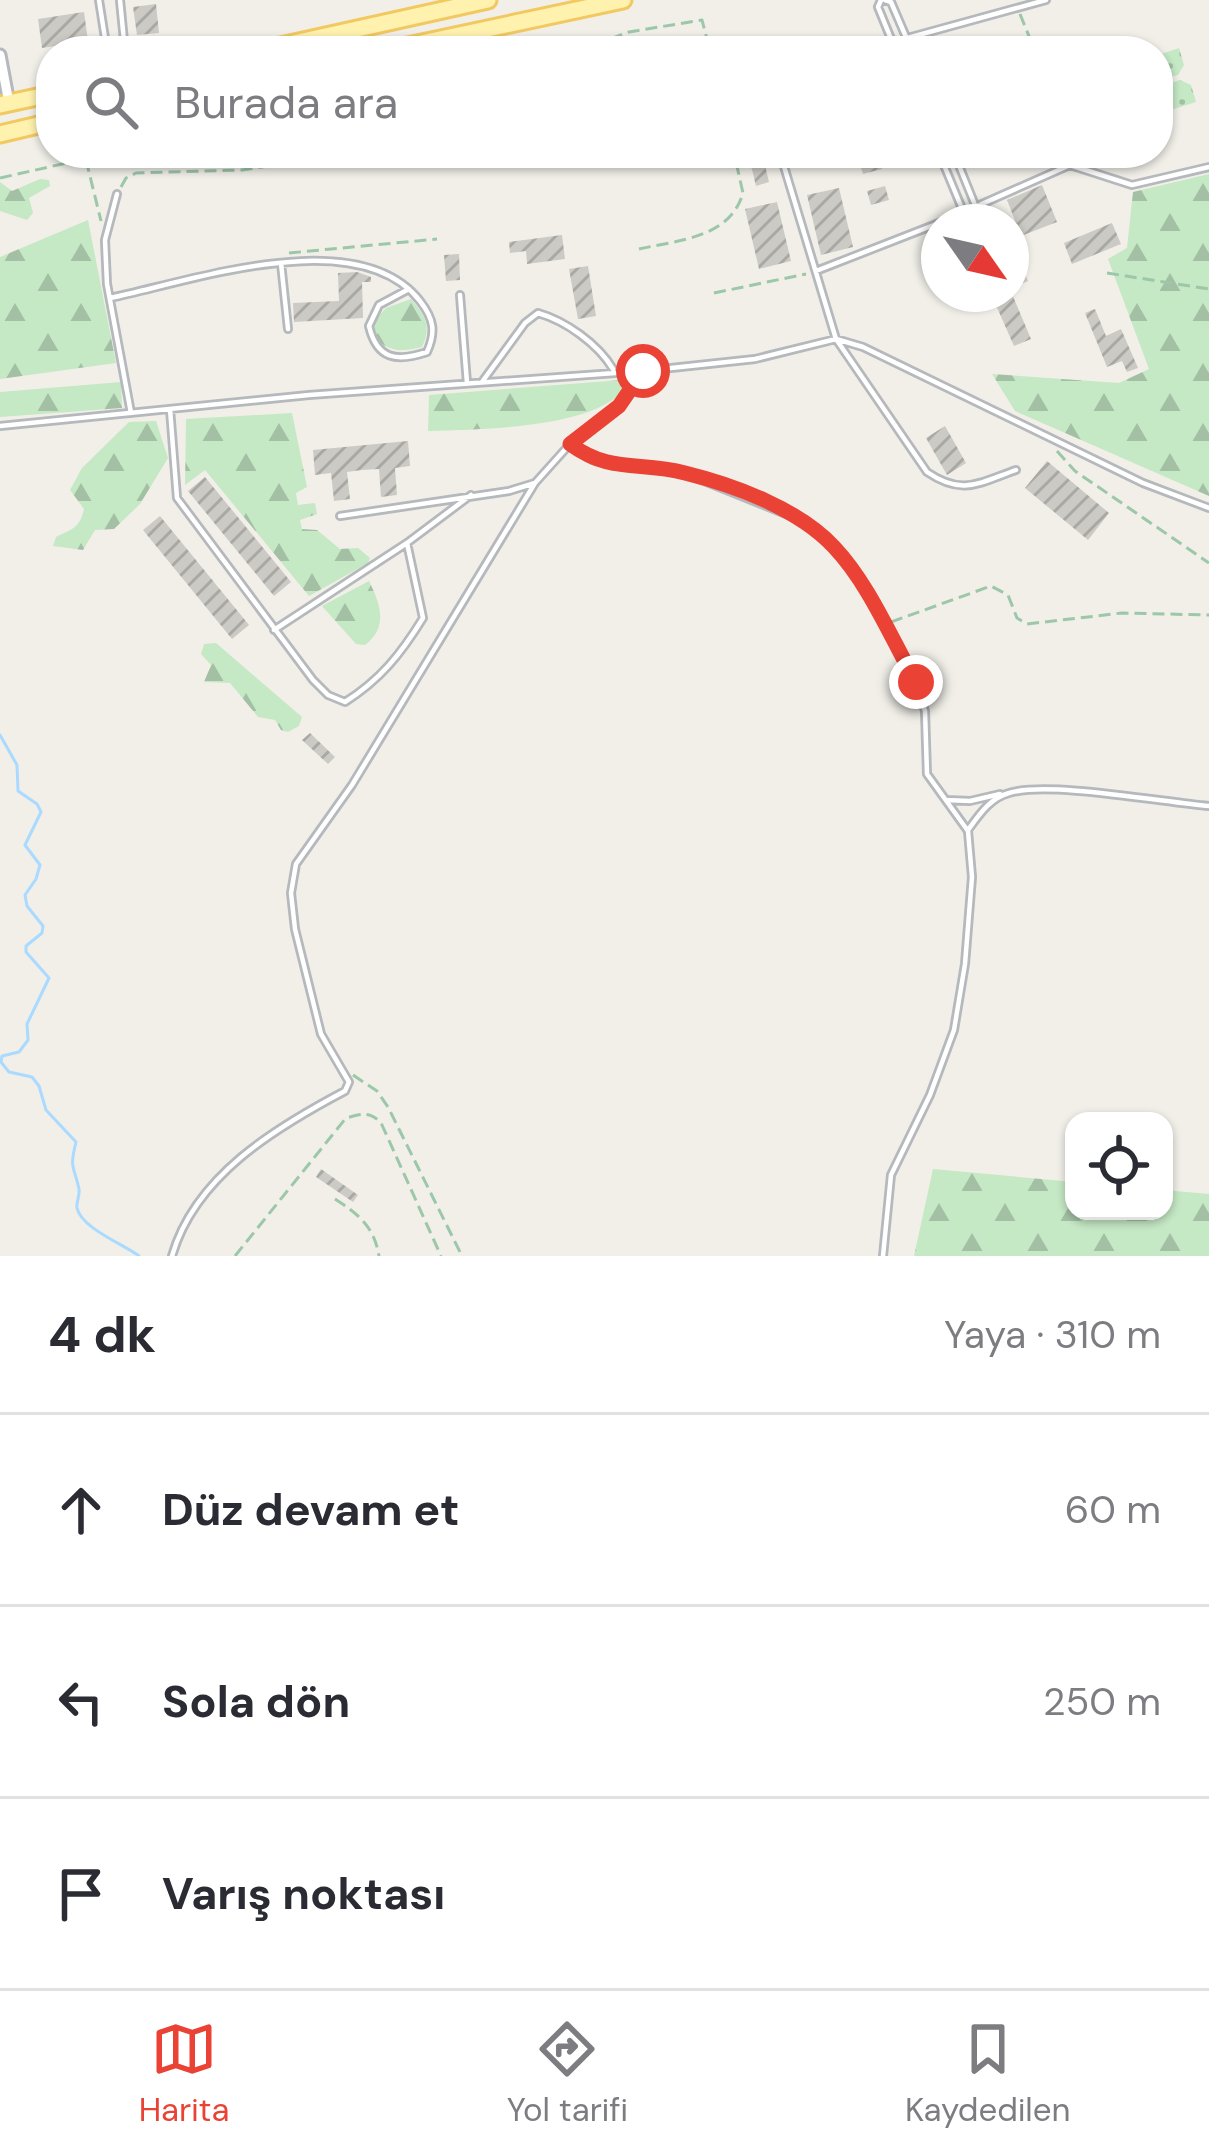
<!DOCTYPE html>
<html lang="tr">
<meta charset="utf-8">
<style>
:root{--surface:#fff;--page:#f7f7f7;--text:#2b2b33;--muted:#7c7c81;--line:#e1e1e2;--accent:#ea4335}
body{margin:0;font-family:"DM Sans",sans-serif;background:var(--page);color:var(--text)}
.controls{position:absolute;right:36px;bottom:36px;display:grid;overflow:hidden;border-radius:24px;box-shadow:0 3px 9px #0004}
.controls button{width:108px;height:108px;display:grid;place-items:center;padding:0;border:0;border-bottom:3px solid var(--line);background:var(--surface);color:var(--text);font:60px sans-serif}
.compass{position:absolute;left:921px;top:204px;width:108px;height:108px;border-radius:50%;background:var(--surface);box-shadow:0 3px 9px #0004;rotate:124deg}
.stop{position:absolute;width:36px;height:36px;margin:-27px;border:9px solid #ea4335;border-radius:50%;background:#fff}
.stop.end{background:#ea4335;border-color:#fff;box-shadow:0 3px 12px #0008}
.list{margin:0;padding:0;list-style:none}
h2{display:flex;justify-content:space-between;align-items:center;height:156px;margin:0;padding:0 48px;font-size:51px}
h2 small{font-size:39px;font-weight:400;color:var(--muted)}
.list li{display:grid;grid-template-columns:78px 1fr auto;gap:36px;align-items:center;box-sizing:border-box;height:192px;padding:0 48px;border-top:3px solid var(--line)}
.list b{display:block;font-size:45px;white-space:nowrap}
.list em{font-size:39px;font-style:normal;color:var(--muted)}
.icon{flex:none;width:66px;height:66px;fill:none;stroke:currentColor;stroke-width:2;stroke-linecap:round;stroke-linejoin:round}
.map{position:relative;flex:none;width:1209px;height:1256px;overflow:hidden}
.search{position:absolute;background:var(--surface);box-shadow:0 3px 9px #0004;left:36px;right:36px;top:36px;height:132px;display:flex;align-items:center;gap:30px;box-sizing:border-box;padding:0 42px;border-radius:48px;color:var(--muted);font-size:45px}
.sheet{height:732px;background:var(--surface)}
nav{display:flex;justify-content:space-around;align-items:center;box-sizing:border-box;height:168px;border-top:3px solid var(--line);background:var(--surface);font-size:33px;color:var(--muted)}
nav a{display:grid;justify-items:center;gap:6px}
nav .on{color:var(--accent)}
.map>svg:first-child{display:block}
.grass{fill:url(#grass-dots)}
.forest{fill:url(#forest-firs)}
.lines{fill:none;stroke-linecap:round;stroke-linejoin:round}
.stream{stroke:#aadaff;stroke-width:3}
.building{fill:url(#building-hatch)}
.service-casing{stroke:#b5b8bc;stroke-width:10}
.minor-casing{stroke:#b5b8bc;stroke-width:15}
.primary-casing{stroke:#f2c960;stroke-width:21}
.path{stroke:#9cc7a9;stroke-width:3;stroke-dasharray:12 6;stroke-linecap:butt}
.service{stroke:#fff;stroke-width:4.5}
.minor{stroke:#fff;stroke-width:9}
.primary{stroke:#fff2af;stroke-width:15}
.route{stroke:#ea4335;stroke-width:15}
</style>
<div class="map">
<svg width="1209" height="1256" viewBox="0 0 1209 1256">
<defs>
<pattern id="grass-dots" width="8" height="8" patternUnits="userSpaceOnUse" patternTransform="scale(3)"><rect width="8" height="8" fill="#c5e8c5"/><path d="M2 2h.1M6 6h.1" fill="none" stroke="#a3c0a4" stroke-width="1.8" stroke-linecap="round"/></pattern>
<pattern id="forest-firs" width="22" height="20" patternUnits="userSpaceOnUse" patternTransform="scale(3)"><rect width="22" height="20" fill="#c5e8c5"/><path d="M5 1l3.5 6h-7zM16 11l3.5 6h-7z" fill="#a3c0a4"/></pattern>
<pattern id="building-hatch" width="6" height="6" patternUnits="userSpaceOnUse" patternTransform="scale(3)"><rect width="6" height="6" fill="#cccac5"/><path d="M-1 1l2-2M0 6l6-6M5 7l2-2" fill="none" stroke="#a9a8a4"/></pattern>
</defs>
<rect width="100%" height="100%" fill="#f1efe8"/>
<path class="grass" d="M1179 48 1184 65 1178 75 1158 81V55Z
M1180 80 1191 85 1196 102 1158 114V87Z"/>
<path class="forest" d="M1209 174V496L1015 411 992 374 1119 383 1149 369 1108 259 1127 248 1133 192Z
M40 179 49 180 50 186 29 198 33 213 27 220 0 211V182L12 191Z
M88 220 116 363 0 379V257Z
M411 299C425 315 432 326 422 347 402 352 390 352 374 338V321L386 308Z
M622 380 628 383C604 430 474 429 428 431L429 395Z
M121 382 122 408 0 417V392Z
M292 413 307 487 296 493 298 505 315 503 317 514 300 520 302 529 317 530 340 549 358 548 370 558 368 563 309 596 205 470 185 485 186 419Z
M156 421 168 458 140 504 114 529 95 530 83 550 53 546 56 537C72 529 80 528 84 509L70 490 82 468 129 422Z
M369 581C380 603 389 627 365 645L356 644 322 606Z
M216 643 302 717 299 726 288 732 281 730 275 720 258 717 230 683 204 682 211 665 201 654 204 644Z
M933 1169 1074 1182V1211H1164V1190L1209 1194V1256H914Z"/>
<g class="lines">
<path class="stream" d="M0 735 17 765 18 791 37 804 41 812 25 845 40 865 36 879 25 895 27 906 43 926 42 933 26 946V952L49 978 27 1024 28 1040 19 1052 2 1056 1 1062 9 1072 32 1077 39 1086 46 1110 76 1142C69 1170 74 1165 79 1189 80 1196 76 1202 77 1208 81 1228 125 1245 139 1256"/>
</g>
<path class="building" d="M156 4 159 33 137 35 133 7Z
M84 12 88 41 42 48 38 19Z
M748 153H762L769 182 756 186Z
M856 153H877L882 169 863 174Z
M1042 185 1057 222 1021 236 1007 200Z
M885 186 889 200 871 205 867 191Z
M839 188 853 247 821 255 807 195Z
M777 202 791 261 759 269 745 209Z
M1112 223 1121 244 1072 264 1064 243Z
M562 235 565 259 527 264 526 251 510 253 509 242Z
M1011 240 1028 281 1011 288Z
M459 254 460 280 446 281 444 255Z
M588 266 596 316 578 319 569 269Z
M357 272 371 277V282H362L363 318 294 322 293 303 339 301 338 273Z
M991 294H1012L1031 339 1014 346Z
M1095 309 1106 336 1121 329 1138 368 1127 372 1122 361 1107 367 1085 313Z
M945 426 966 463 947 475 926 438Z
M408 441 410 466 395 468 397 495 381 497 379 469 362 470 347 472 350 499 334 501 331 473 315 475 313 450Z
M1047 461 1109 513 1088 540 1025 488Z
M205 477 291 582 274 596 188 491Z
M160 516 249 625 232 639 143 530Z
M310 733 335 757 328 764 302 740Z
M321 1169 358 1195 353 1202 316 1177Z"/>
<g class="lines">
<defs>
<path id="service" d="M99 0 107 51
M120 0 125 51
M881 0 878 7 896 51
M885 0 891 2 912 51
M893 42 1046 0
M939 153 963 211
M954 153 975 205
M783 163 836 339 927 472C962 496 979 483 1016 470
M117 194 105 240 107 284 131 413
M941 222 1070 165 1132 185 1209 167
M281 263 288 329
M816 271 939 223
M460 295 467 383
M110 298C192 281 358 222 420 301 434 319 436 332 427 352 397 362 377 360 369 326L379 305 409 289
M482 382 525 323 538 313C566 321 598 344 613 369
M170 409 177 498 313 680 328 695 345 702C380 680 401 654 423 618L407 543
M0 426 309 395 643 371 755 359 836 339 863 347 1143 483 1209 508
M571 445 592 460 614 466H646L687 474 808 523 835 547 858 578 916 683 925 711 927 774 968 831 972 877 965 964 954 1030 930 1095 891 1175 883 1256
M340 516 509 491 535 483
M274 630 407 543 471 495
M946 800 970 801 1000 794
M968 830C979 815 990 798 1009 793 1049 781 1162 802 1209 806
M172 1256C195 1176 275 1128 345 1091L349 1082 321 1034 295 929 291 893 296 864 352 785 535 483 570 444 618 406 643 371"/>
<path id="minor" d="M0 55 9 103"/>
<path id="primary" d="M258 51 488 0
M384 51 623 0
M0 105 51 94
M0 134 51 122"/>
</defs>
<use href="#service" class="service-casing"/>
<use href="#minor" class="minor-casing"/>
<use href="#primary" class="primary-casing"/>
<path class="path" d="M1020 14 1035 51
M1032 41 1042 51
M577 51 629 32 702 20 710 51
M1094 153H1106
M86 160 101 221
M0 178 111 153
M121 187 126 178 136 173 242 170 353 153
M639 249C679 240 730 238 743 193L734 153
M289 253 437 239
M1107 273 1209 289
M714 293 806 274
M1057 451 1075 471 1209 563
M891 622 991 586 1008 595 1017 618 1027 624 1122 613 1209 615
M353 1075 377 1091 388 1107 462 1256
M335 1199C358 1214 374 1226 379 1256
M235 1256 346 1118C362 1114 371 1110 382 1125L441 1256"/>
<use href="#service" class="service"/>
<use href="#minor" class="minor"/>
<use href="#primary" class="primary"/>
</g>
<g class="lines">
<path class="route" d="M643 371 619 406 570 444C611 474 639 461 685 473 734 485 799 509 834 547 869 584 891 638 916 682"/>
</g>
</svg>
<div class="controls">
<button><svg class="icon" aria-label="locate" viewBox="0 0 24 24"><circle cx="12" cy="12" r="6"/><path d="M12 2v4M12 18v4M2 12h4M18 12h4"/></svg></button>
</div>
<svg class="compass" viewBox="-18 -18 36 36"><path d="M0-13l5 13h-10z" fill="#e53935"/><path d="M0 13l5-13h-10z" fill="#7c7c81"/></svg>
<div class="stop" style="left:643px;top:371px"></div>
<div class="stop end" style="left:916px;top:682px"></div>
<div class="search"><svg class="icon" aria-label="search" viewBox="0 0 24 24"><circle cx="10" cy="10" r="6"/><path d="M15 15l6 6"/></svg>Burada ara</div>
</div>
<section class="sheet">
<h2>4 dk<small>Yaya · 310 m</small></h2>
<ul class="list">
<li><svg class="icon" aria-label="ahead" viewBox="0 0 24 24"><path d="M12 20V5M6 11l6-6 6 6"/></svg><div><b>Düz devam et</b></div><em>60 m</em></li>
<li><svg class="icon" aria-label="left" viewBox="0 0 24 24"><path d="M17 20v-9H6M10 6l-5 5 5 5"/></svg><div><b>Sola dön</b></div><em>250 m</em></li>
<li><svg class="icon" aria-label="arrive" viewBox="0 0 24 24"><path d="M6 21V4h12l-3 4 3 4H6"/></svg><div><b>Varış noktası</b></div></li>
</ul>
</section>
<nav>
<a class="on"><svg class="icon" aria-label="map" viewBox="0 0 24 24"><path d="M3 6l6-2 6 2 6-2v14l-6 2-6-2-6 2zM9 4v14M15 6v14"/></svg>Harita</a>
<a><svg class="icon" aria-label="directions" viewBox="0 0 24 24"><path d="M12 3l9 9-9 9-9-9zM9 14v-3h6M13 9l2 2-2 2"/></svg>Yol tarifi</a>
<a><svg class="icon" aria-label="saved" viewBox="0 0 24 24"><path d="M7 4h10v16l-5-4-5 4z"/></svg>Kaydedilen</a>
</nav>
